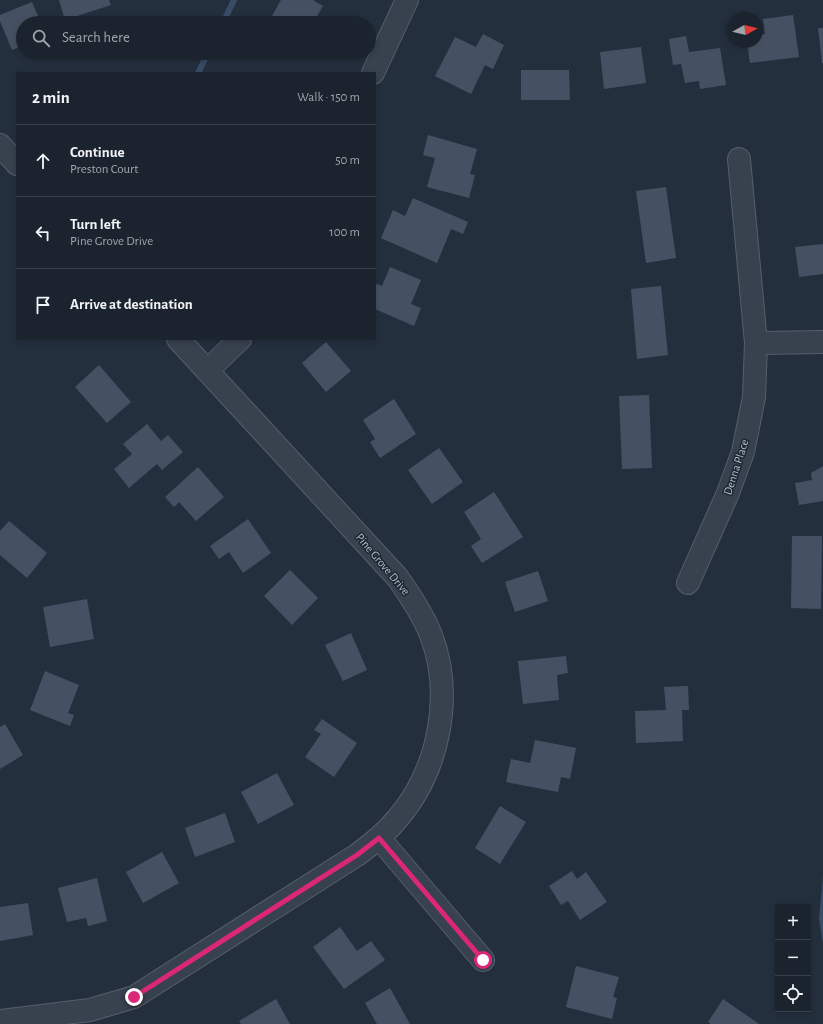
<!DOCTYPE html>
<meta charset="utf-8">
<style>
:root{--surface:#1b232e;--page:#242b36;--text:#f1f3f6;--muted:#a0a4aa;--line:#39404a}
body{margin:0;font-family:"Alegreya Sans",sans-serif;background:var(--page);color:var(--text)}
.controls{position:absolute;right:12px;bottom:12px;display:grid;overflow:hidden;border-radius:0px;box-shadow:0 2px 6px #0003}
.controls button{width:36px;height:36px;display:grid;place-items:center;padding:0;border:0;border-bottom:1px solid var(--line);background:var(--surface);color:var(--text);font:20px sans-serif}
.compass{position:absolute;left:727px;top:12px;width:36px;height:36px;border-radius:50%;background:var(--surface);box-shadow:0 2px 6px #0003;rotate:82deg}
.stop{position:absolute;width:12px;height:12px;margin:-9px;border:3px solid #db2777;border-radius:50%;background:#fff}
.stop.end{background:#db2777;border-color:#fff;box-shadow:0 1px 4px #0008}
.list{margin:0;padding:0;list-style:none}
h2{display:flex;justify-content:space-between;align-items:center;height:52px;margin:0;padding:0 16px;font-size:17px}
h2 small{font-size:13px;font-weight:400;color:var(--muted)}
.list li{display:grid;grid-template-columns:26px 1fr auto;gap:12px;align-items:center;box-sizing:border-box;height:72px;padding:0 16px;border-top:1px solid var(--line)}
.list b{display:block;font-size:15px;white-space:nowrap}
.list p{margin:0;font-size:13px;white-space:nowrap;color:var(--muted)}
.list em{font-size:13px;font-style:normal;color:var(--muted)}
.icon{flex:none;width:22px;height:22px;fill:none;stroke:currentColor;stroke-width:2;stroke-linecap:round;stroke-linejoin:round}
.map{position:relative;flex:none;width:823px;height:1024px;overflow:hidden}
.search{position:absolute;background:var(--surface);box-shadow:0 2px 6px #0003;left:16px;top:16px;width:360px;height:44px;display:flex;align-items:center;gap:10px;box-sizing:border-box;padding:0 14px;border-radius:22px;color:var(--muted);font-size:15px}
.panel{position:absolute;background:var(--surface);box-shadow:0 2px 6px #0003;left:16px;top:72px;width:360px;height:268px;border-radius:0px}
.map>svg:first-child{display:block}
.water{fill:#394c67}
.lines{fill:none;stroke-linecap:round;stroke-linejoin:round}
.stream{stroke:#394c67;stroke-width:6}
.building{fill:#455162}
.minor-casing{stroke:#565f6c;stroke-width:24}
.minor{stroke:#38414e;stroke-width:22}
.route{stroke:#db2777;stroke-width:5}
.labels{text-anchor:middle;stroke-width:3;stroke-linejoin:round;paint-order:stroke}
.street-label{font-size:12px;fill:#b4bcc9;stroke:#1d2633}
</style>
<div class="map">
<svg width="823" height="1024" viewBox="0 0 823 1024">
<rect width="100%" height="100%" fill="#242f3e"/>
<path class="water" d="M823 876V944L819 919Z"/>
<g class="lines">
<path class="stream" d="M223 23 234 0
M198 73 208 53"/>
</g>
<path class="building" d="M59 0H109L111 5 65 20Z
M281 0H313L323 6 313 23H268Z
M32 2 41 23H23V46L12 50 0 21V15Z
M793 15 799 57 750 63 747 42H757V35L765 34 763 19Z
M818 28H823V63H822Z
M483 34 504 45 493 69 485 65 471 94 435 76 455 37 476 47Z
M686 36 689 52 720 48 726 85 700 89 699 81 685 83 681 64 673 65 669 39Z
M641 47 646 83 604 89 600 52Z
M521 70H569L570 100H521Z
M428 135 477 149 470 174 475 175 469 198 427 187 435 158 423 155Z
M666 187 676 258 646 263 636 191Z
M413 198 468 222 463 234 451 229 437 263 381 238 393 210 405 216Z
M823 244V274L799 277 795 247Z
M390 267 421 280 411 304 421 308 414 326 375 309V283L382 286Z
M661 286 668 355 637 359 631 289Z
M326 342 351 371 326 392 302 363Z
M99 365 131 402 107 423 75 387Z
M649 395 652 468 622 469 619 396Z
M394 399 416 434 380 458 370 442 375 439 363 420Z
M147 424 161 441 168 435 183 452 162 470 157 464 129 488 114 469 132 454 123 444Z
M439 448 463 482 432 504 408 470Z
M823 466V501L799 505 795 483 812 480 811 473Z
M198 467 224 497 196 521 179 502 174 507 165 497Z
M494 492 523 537 482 563 471 546 481 539 464 512Z
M248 519 271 553 243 573 229 552 219 559 210 546Z
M9 521 47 553 27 578 0 555V531Z
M792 536H822L821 609 791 608Z
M290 570 318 598 292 625 264 596Z
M538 571 548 601 515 612 505 582Z
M87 599 94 639 50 647 43 607Z
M351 633 367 670 343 681 325 645Z
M566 656 568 673 557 675 559 700 523 704 518 661Z
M45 671 79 685 68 713 74 715 70 726 30 710Z
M688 686 689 710H682L683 741 636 743 635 711 666 710 664 687Z
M322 719 357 743 334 777 305 757 321 734 314 730Z
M5 724 23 755 0 769V727Z
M535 740 576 748 570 779 561 777 558 792 506 782 511 759 530 763Z
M277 773 294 805 258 824 241 792Z
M500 806 526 822 500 864 475 848Z
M225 813 235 842 195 857 185 828Z
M162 852 179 883 143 903 126 872Z
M572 871 577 879 586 872 607 902 580 920 568 901 561 905 549 886Z
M97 878 107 921 88 926 86 918 67 922 58 888Z
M28 903 33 935 0 941V907Z
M340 927 357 951 371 941 385 960 344 989 313 947Z
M576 966 619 977 613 997 617 998 612 1019 566 1007Z
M390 988 410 1024H377L365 1003Z
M276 999 290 1024H241L239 1021Z
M723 999 759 1024H711L708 1022Z"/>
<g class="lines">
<defs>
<path id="minor" d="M373 73 407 0
M0 145 17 164
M756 343 823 342
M207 371 240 339
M688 583 728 493 743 452 754 397 756 343 739 159
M379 838 483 960
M0 1021 90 1010 134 997 357 855C372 844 386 833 398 818 439 770 454 695 431 635 422 613 410 595 397 577L178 339"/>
</defs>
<use href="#minor" class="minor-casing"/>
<use href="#minor" class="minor"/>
</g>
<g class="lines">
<path class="route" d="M134 997 357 855 379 838 483 960"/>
</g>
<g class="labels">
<g class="street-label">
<text transform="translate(736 467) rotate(-72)" y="4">Denna Place</text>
<text transform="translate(383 564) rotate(50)" y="4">Pine Grove Drive</text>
</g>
</g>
</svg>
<div class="controls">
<button>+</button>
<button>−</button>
<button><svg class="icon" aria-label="locate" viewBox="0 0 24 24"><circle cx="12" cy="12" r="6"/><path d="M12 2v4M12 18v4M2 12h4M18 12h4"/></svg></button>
</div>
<svg class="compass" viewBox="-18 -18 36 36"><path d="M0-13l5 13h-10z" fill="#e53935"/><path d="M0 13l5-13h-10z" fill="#a0a4aa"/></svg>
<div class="stop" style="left:483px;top:960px"></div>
<div class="stop end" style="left:134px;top:997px"></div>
<div class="search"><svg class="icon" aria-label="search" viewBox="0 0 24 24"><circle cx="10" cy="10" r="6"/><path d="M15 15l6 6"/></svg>Search here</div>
<section class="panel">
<h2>2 min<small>Walk · 150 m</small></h2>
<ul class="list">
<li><svg class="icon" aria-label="ahead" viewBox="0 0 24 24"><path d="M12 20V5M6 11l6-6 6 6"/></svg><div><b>Continue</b><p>Preston Court</p></div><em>50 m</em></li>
<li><svg class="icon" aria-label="left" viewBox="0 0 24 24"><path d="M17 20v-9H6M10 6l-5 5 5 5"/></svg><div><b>Turn left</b><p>Pine Grove Drive</p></div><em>100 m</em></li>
<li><svg class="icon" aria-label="arrive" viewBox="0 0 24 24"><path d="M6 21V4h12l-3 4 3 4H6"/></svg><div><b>Arrive at destination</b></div></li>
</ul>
</section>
</div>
